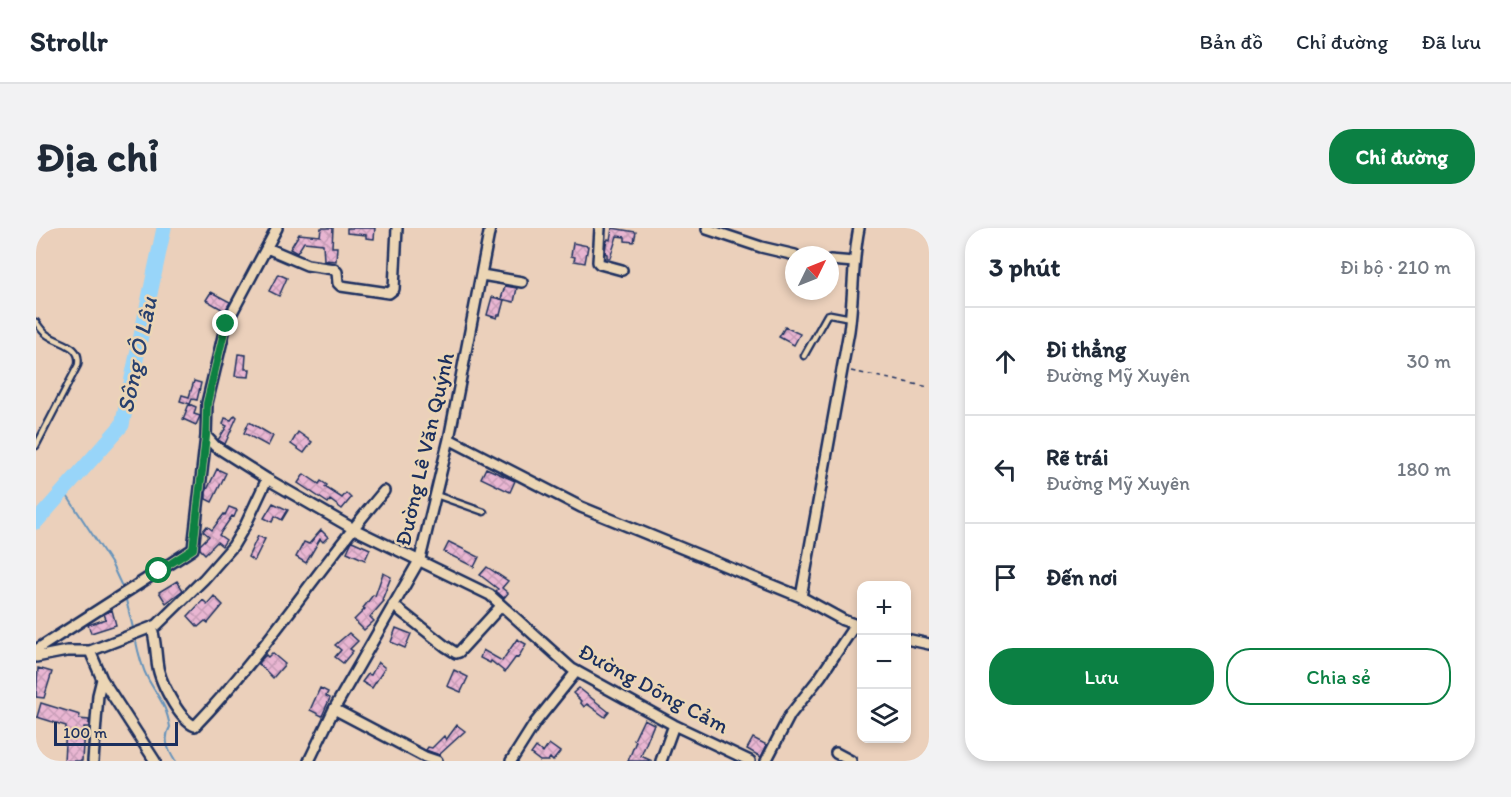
<!DOCTYPE html>
<html lang="vi">
<meta charset="utf-8">
<style>
:root{--surface:#fff;--page:#f2f2f3;--text:#1f2937;--muted:#747a83;--line:#e0e1e3;--accent:#0b8043}
body{margin:0;font-family:Itim,sans-serif;background:var(--page);color:var(--text)}
.controls{position:absolute;right:18px;bottom:18px;display:grid;overflow:hidden;border-radius:12px;box-shadow:0 3px 9px #0003}
.controls button{width:54px;height:54px;display:grid;place-items:center;padding:0;border:0;border-bottom:2px solid var(--line);background:var(--surface);color:var(--text);font:30px sans-serif}
.compass{position:absolute;left:749px;top:18px;width:54px;height:54px;border-radius:50%;background:var(--surface);box-shadow:0 3px 9px #0003;rotate:47deg}
.scale{position:absolute;left:18px;bottom:15px;width:124px;box-sizing:border-box;padding-left:6px;border:3px solid #1b2f5e;border-top:0;font-size:16px;line-height:21px;white-space:nowrap;color:#1b2f5e;-webkit-text-stroke:4px #ecd6b5;paint-order:stroke}
.stop{position:absolute;width:18px;height:18px;margin:-14px;border:4px solid #0b8043;border-radius:50%;background:#fff}
.stop.end{background:#0b8043;border-color:#fff;box-shadow:0 2px 6px #0008}
.list{margin:0;padding:0;list-style:none}
h2{display:flex;justify-content:space-between;align-items:center;height:78px;margin:0;padding:0 24px;font-size:26px}
h2 small{font-size:20px;font-weight:400;color:var(--muted)}
.list li{display:grid;grid-template-columns:39px 1fr auto;gap:18px;align-items:center;box-sizing:border-box;height:108px;padding:0 24px;border-top:2px solid var(--line)}
.list b{display:block;font-size:22px;white-space:nowrap}
.list p{margin:0;font-size:20px;white-space:nowrap;color:var(--muted)}
.list em{font-size:20px;font-style:normal;color:var(--muted)}
.actions{display:flex;gap:12px;padding:18px 24px}
.actions a{flex:1;padding:14px 0;border:2px solid var(--accent);border-radius:24px;text-align:center;font-size:21px;color:var(--accent)}
.actions .main{background:var(--accent);color:#fff}
.icon{flex:none;width:33px;height:33px;fill:none;stroke:currentColor;stroke-width:2;stroke-linecap:round;stroke-linejoin:round}
.map{position:relative;flex:none;width:893px;height:533px;overflow:hidden;border-radius:24px}
header{display:flex;align-items:center;gap:36px;box-sizing:border-box;height:84px;padding:0 30px;background:var(--surface);border-bottom:2px solid var(--line)}
header strong{font-size:28px}
nav{display:flex;gap:33px;margin-inline-start:auto;font-size:21px}
.intro{display:flex;align-items:center;justify-content:space-between;box-sizing:border-box;height:144px;padding:0 36px}
h1{margin:0;font-size:42px}
.button{padding:15px 27px;border-radius:24px;background:var(--accent);color:#fff;font-size:21px;font-weight:700}
main{display:flex;gap:36px;padding:0 36px}
aside{flex:1;background:var(--surface);border-radius:24px;box-shadow:0 3px 9px #0003}
.map>svg:first-child{display:block}
.lines{fill:none;stroke-linecap:round;stroke-linejoin:round}
.stream{stroke:#6693bb;stroke-width:2}
.river{stroke:#98d5f9;stroke-width:15}
.building{fill:url(#building-cross-hatch);stroke:#1b2f5e;stroke-width:1.5}
.lane-casing{stroke:#1b2f5e;stroke-width:9}
.street-casing{stroke:#1b2f5e;stroke-width:14}
.path{stroke:#1b2f5e;stroke-width:1.5;stroke-dasharray:4.5 4.5;stroke-linecap:butt}
.lane{stroke:#ecd6b5;stroke-width:4.5}
.street{stroke:#ecd6b5;stroke-width:9}
.route{stroke:#0b8043;stroke-width:8}
.labels{text-anchor:middle;stroke-width:5;stroke-linejoin:round;paint-order:stroke}
.street-label{font-size:22px;fill:#1b2f5e;stroke:#ecd6b5}
.water-label{font-size:24px;font-style:italic;fill:#28406e;stroke:#ecd6b5}
</style>
<header>
<strong>Strollr</strong>
<nav><a>Bản đồ</a><a>Chỉ đường</a><a>Đã lưu</a></nav>
</header>
<div class="intro"><h1>Địa chỉ</h1><a class="button">Chỉ đường</a></div>
<main>
<div class="map">
<svg width="893" height="533" viewBox="0 0 893 533">
<defs>
<pattern id="building-cross-hatch" width="8" height="8" patternUnits="userSpaceOnUse" patternTransform="scale(1.5)"><rect width="8" height="8" fill="#e9b6d2"/><path d="M0 0l8 8M0 8l8-8" fill="none" stroke="#c79db7"/></pattern>
</defs>
<rect width="100%" height="100%" fill="#ebd0bb"/>
<filter id="ink" filterUnits="userSpaceOnUse"><feTurbulence type="fractalNoise" baseFrequency=".0167" numOctaves="2"/><feDisplacementMap in="SourceGraphic" scale="12" xChannelSelector="R" yChannelSelector="G"/><feConvolveMatrix kernelMatrix="1 2 1 2 8 2 1 2 1" color-interpolation-filters="sRGB"/></filter>
<g filter="url(#ink)">
<g class="lines">
<path class="stream" d="M28 263 75 335 88 363
M89 368 98 404
M99 409C102 424 105 438 112 451 123 471 130 476 134 499 127 511 132 522 139 533"/>
<path class="river" d="M0 294 86 197 128 0"/>
</g>
<path class="building" d="M285 0H297L296 19H301L300 33 288 32 287 16 268 14 261 25 254 21 263 6 284 8Z
M311 0H339L338 11 330 10V7L311 5Z
M576 0 600 4 598 14 589 13V9L581 8 574 30H571V26L569 25 570 16 572 11 574 12Z
M537 15 552 18 549 35 538 33 539 29 535 28Z
M242 46 251 50 243 68 233 63Z
M469 58 481 60 478 74 465 71Z
M175 64 194 74 189 83 170 72Z
M456 69 468 72 464 87H462L461 90 451 87Z
M749 99 764 106 758 117 743 109Z
M202 126 210 127 209 141H214L213 149 199 148Z
M158 153 165 155 161 172 156 171 154 176 144 173 146 167 153 169Z
M153 176 160 179 158 186 164 188 160 197 147 191Z
M199 187 201 189 189 216 182 212 191 198 187 196 189 190 195 192Z
M213 194 237 208 232 218 208 205Z
M262 204 276 214 268 225 255 216Z
M450 240 479 253 474 264 445 250Z
M181 241 190 245 176 274 170 271V264Z
M268 246 283 256 285 253 291 257 289 259 306 270 310 265 315 270 306 281 294 272 292 275 262 255Z
M237 275 252 282 246 292 239 288 236 294 228 290Z
M193 279 201 282 198 289 196 288 183 307 190 312 186 318 181 314 169 326 164 321V317L173 308 167 303 171 298 176 302 188 286 189 287Z
M285 302 292 309 287 314 284 311 270 335 260 329 268 314 273 316Z
M222 308 229 311 218 333 212 329Z
M316 313 334 321 329 332 311 324Z
M413 314 443 329 438 339 408 324Z
M451 339 472 353 466 360 472 365 468 370 460 363 462 361 444 347Z
M347 345 355 349 346 372 348 373 334 389 338 393 328 402 318 392 329 381 327 380 337 367 339 368Z
M141 353 147 362 130 375 123 364Z
M178 368 187 377 172 395 169 393 162 399 152 388 167 372 171 376Z
M76 382 80 397 55 405 52 397 70 391 68 386Z
M360 400 375 406 369 420 355 414Z
M313 405 322 413 314 421 317 423 307 435 299 429 305 422 299 417Z
M481 411 490 416 482 430 480 429 469 444 455 433 454 435 444 430 447 422 466 433Z
M236 425 249 436 237 450 222 435 230 427 232 429Z
M342 434 349 440 336 460 326 454 332 446 335 447Z
M2 440 16 444 8 470 0 469Z
M418 442 432 449 425 464 411 458Z
M284 460 292 464 290 468 294 470 286 488 274 482Z
M543 460 573 484 569 489 551 476 548 479 544 474 545 473 537 465Z
M5 475 44 487 43 491 53 492V499H48L46 533H28L30 498 1 489Z
M608 491 618 496 605 528 616 533H592L600 513 598 512Z
M421 497 429 503 403 527 390 522 392 519 396 520 408 508 410 512Z
M717 510 731 517 725 529 711 521Z
M513 516 524 524 517 533 514 530 512 533H504L495 526 500 519 507 525Z"/>
<g class="lines">
<defs>
<path id="lane" d="M768 128 791 87 794 86 815 90
M0 218 42 137C46 116 22 116 10 106 6 103 3 98 0 94
M400 267 448 284"/>
<path id="street" d="M564 0 562 34 564 36 586 42
M671 1 725 19 759 27
M231 20 271 37 298 41 301 44 302 55 305 58 353 65 358 61 361 0
M794 32 818 34
M446 47 486 54
M170 208 179 218 231 251 316 300 454 367 536 441 638 497 714 533
M413 211 545 279 765 369 807 392 826 399
M765 369 813 103C818 68 816 34 823 0
M357 377 409 418 420 425 423 424 465 378
M116 400C119 411 120 422 121 433 122 451 143 492 159 498 229 425 283 339 348 263
M870 411 893 416
M0 422 157 321 170 208 171 175 190 96 241 0
M54 423 66 451 62 467 57 533
M0 429 31 423H54L121 397 168 351 197 318 210 296 231 251
M66 451 119 533
M298 481 389 529 401 533
M800 525 815 533
M273 533 298 481 384 331 413 211 454 0
M475 533 499 495 540 444
M625 533 638 497
M730 533 754 487 784 449 819 397"/>
</defs>
<use href="#lane" class="lane-casing"/>
<use href="#street" class="street-casing"/>
<path class="path" d="M815 143 893 159"/>
<use href="#lane" class="lane"/>
<use href="#street" class="street"/>
</g>
</g>
<g class="lines" filter="url(#ink)">
<path class="route" d="M123 343 157 321 170 208 171 175 190 96"/>
</g>
<g class="labels">
<g class="street-label">
<text transform="translate(388 221) rotate(-77)" y="8">Đường Lê Văn Quýnh</text>
<text transform="translate(618 460) rotate(28)" y="8">Đường Dõng Cảm</text>
</g>
<g class="water-label">
<text transform="translate(101 127) rotate(-78)" y="8">Sông Ô Lâu</text>
</g>
</g>
</svg>
<div class="controls">
<button>+</button>
<button>−</button>
<button><svg class="icon" aria-label="layers" viewBox="0 0 24 24"><path d="M12 4l9 5-9 5-9-5zM3 14l9 5 9-5"/></svg></button>
</div>
<svg class="compass" viewBox="-18 -18 36 36"><path d="M0-13l5 13h-10z" fill="#e53935"/><path d="M0 13l5-13h-10z" fill="#747a83"/></svg>
<div class="scale">100 m</div>
<div class="stop" style="left:123px;top:343px"></div>
<div class="stop end" style="left:190px;top:96px"></div>
</div>
<aside>
<h2>3 phút<small>Đi bộ · 210 m</small></h2>
<ul class="list">
<li><svg class="icon" aria-label="ahead" viewBox="0 0 24 24"><path d="M12 20V5M6 11l6-6 6 6"/></svg><div><b>Đi thẳng</b><p>Đường Mỹ Xuyên</p></div><em>30 m</em></li>
<li><svg class="icon" aria-label="left" viewBox="0 0 24 24"><path d="M17 20v-9H6M10 6l-5 5 5 5"/></svg><div><b>Rẽ trái</b><p>Đường Mỹ Xuyên</p></div><em>180 m</em></li>
<li><svg class="icon" aria-label="arrive" viewBox="0 0 24 24"><path d="M6 21V4h12l-3 4 3 4H6"/></svg><div><b>Đến nơi</b></div></li>
</ul>
<div class="actions"><a class="main">Lưu</a><a>Chia sẻ</a></div>
</aside>
</main>
